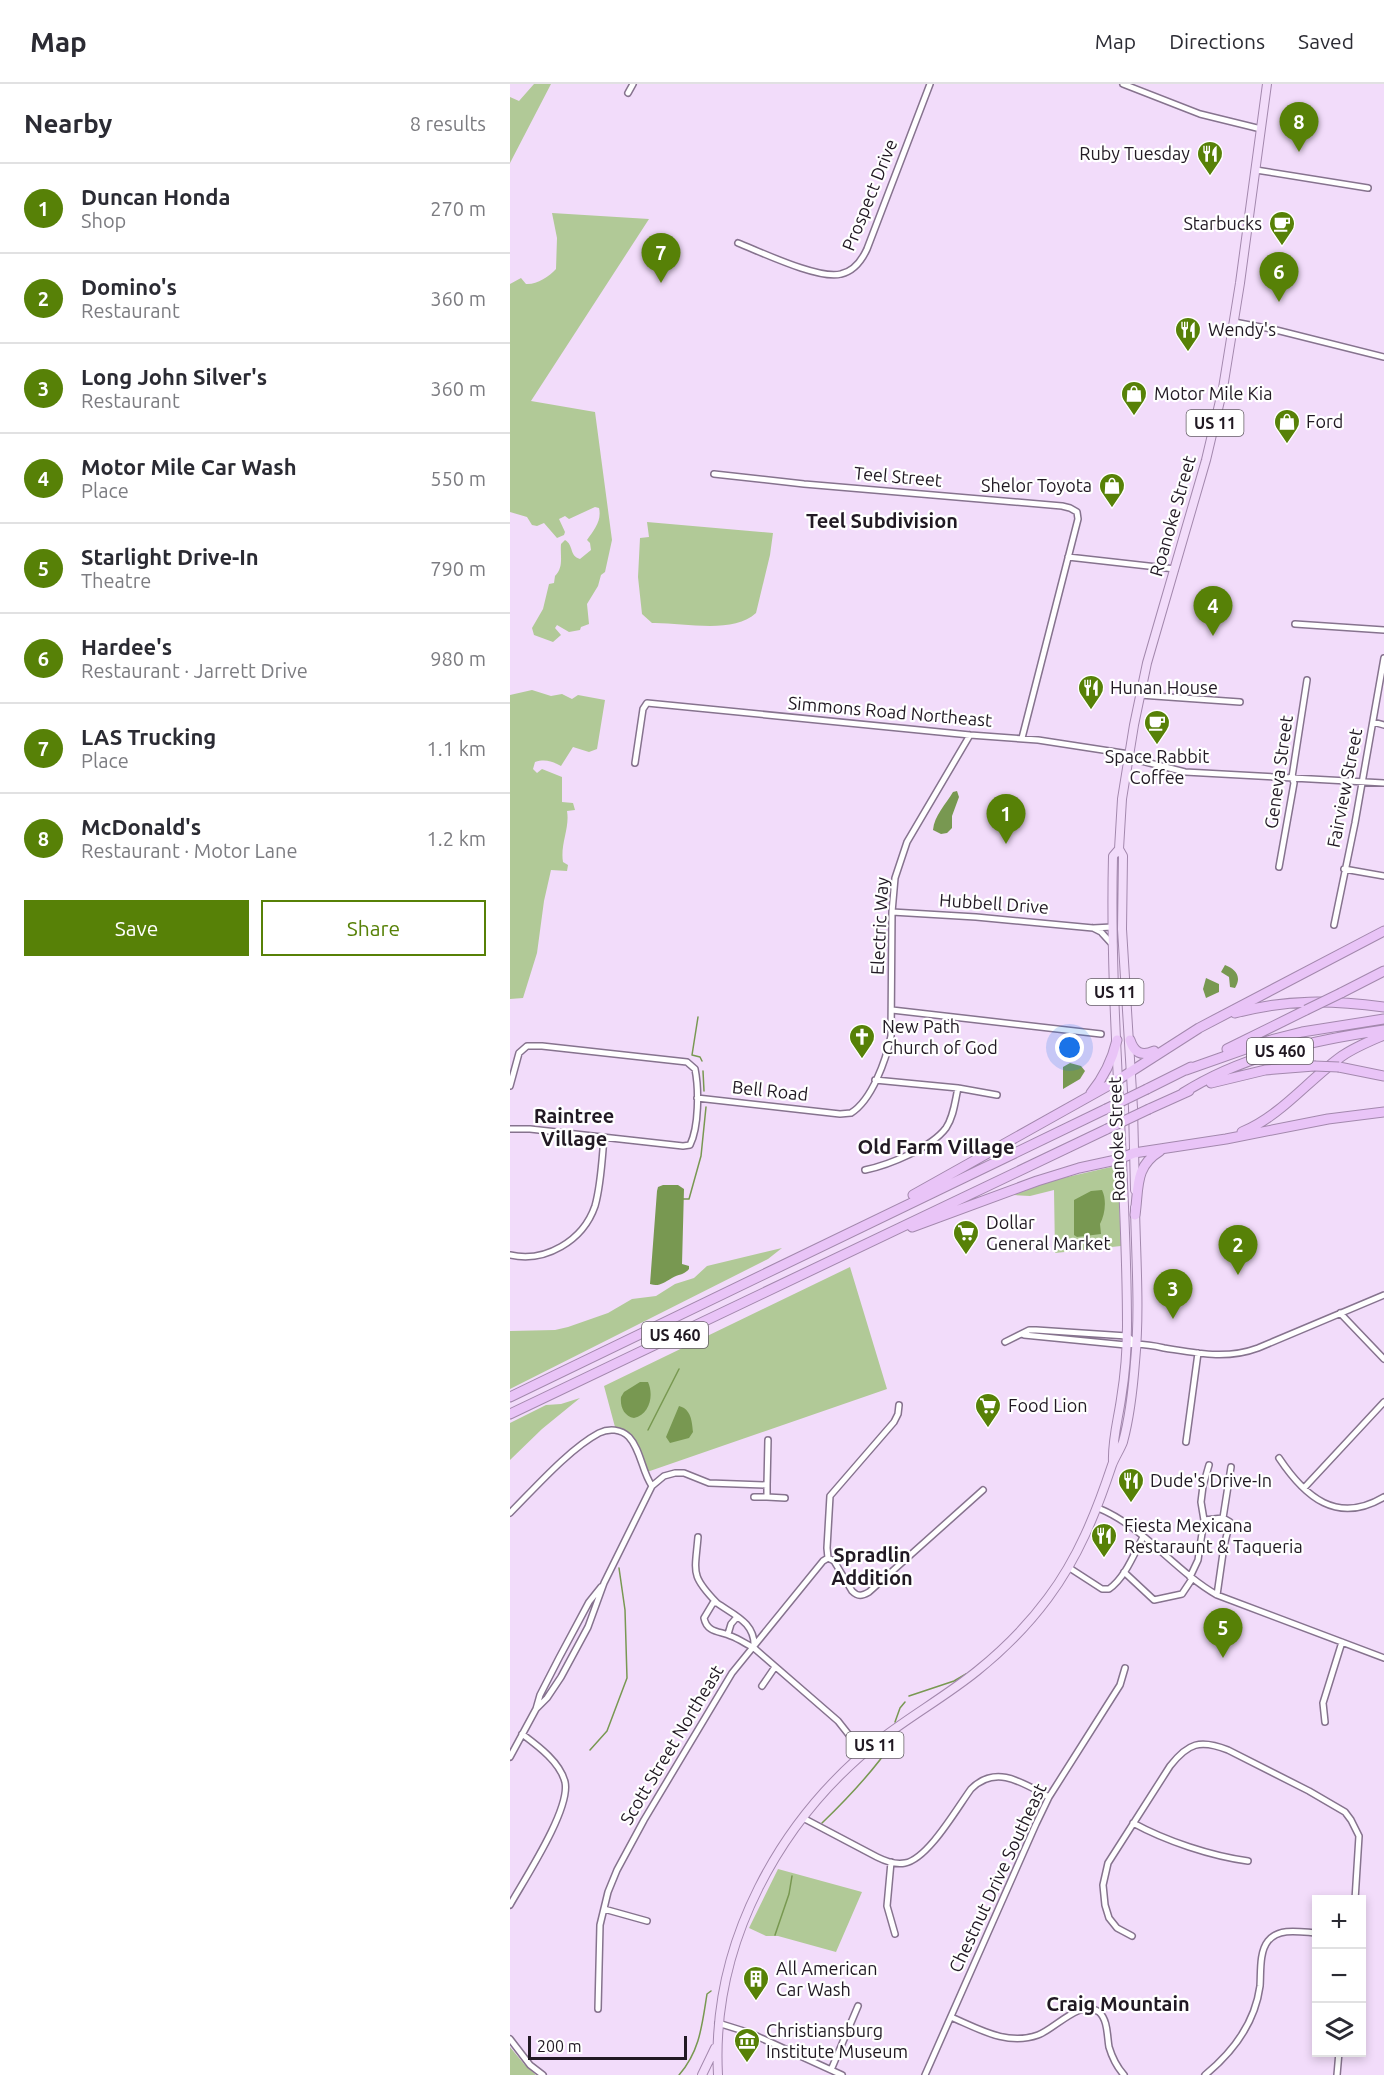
<!DOCTYPE html>
<meta charset="utf-8">
<style>
:root{--surface:#fff;--page:#f2f2f3;--text:#2b2b33;--muted:#7c7c81;--line:#e1e1e2;--accent:#578107}
body{margin:0;font-family:Ubuntu,sans-serif;background:var(--page);color:var(--text)}
.controls{position:absolute;right:18px;bottom:18px;display:grid;overflow:hidden;border-radius:0px;box-shadow:0 3px 9px #0003}
.controls button{width:54px;height:54px;display:grid;place-items:center;padding:0;border:0;border-bottom:2px solid var(--line);background:var(--surface);color:var(--text);font:30px sans-serif}
.scale{position:absolute;left:18px;bottom:15px;width:159px;box-sizing:border-box;padding-left:6px;border:3px solid #211923;border-top:0;font-size:16px;line-height:21px;white-space:nowrap;color:#211923;-webkit-text-stroke:4px #fff;paint-order:stroke}
.you{position:absolute;left:560px;top:964px;width:21px;height:21px;margin:-15px;border:4px solid #fff;border-radius:50%;background:#1a73e8;box-shadow:0 0 0 9px #1a73e833}
.badge{display:grid;place-items:center;width:39px;height:39px;border-radius:50%;background:var(--accent);color:#fff;font-size:20px;font-weight:700}
.pin{position:absolute;translate:-50% -50px;filter:drop-shadow(0 2px 3px #0008)}
.pin::after{content:'';position:absolute;top:32px;width:21px;height:18px;background:inherit;clip-path:polygon(0 0,100% 0,50% 100%)}
.list{margin:0;padding:0;list-style:none}
h2{display:flex;justify-content:space-between;align-items:center;height:78px;margin:0;padding:0 24px;font-size:26px}
h2 small{font-size:20px;font-weight:400;color:var(--muted)}
.list li{display:grid;grid-template-columns:39px 1fr auto;gap:18px;align-items:center;box-sizing:border-box;height:90px;padding:0 24px;border-top:2px solid var(--line)}
.list b{display:block;font-size:22px;white-space:nowrap}
.list p{margin:0;font-size:20px;white-space:nowrap;color:var(--muted)}
.list em{font-size:20px;font-style:normal;color:var(--muted)}
.actions{display:flex;gap:12px;padding:18px 24px}
.actions a{flex:1;padding:14px 0;border:2px solid var(--accent);border-radius:0px;text-align:center;font-size:21px;color:var(--accent)}
.actions .main{background:var(--accent);color:#fff}
.icon{flex:none;width:33px;height:33px;fill:none;stroke:currentColor;stroke-width:2;stroke-linecap:round;stroke-linejoin:round}
.map{position:relative;flex:none;width:874px;height:1991px;overflow:hidden}
header{display:flex;align-items:center;gap:36px;box-sizing:border-box;height:84px;padding:0 30px;background:var(--surface);border-bottom:2px solid var(--line)}
header strong{font-size:28px}
nav{display:flex;gap:33px;margin-inline-start:auto;font-size:21px}
main{display:flex}
aside{flex:1;background:var(--surface)}
.map>svg:first-child{display:block}
.green{fill:#b1c997}
.water{fill:#789851}
.lines{fill:none;stroke-linecap:round;stroke-linejoin:round}
.stream{stroke:#789851;stroke-width:1.5}
.minor-casing{stroke:#86738e;stroke-width:8}
.primary-casing{stroke:#a388ad;stroke-width:10}
.motorway-casing{stroke:#a388ad;stroke-width:11}
.minor{stroke:#fff;stroke-width:5}
.primary{stroke:#f2dcfa;stroke-width:8}
.motorway{stroke:#e9c4f7;stroke-width:9}
.motorway-bridge-casing{stroke:#a388ad;stroke-width:11;stroke-linecap:butt}
.motorway-bridge{stroke:#e9c4f7;stroke-width:9}
.labels{text-anchor:middle;stroke-width:4.5;stroke-linejoin:round;paint-order:stroke}
.shield{fill:#fff;stroke:#645e65;stroke-width:1.5}
.shield-label{font-size:16px;font-weight:bold;fill:#211923}
.poi-label{font-size:18px;fill:#211923;stroke:#fff;text-anchor:start}
.street-label{font-size:18px;fill:#211923;stroke:#fff}
.neighbourhood-label{font-size:20px;font-weight:bold;fill:#211923;stroke:#fff}
</style>
<header>
<strong>Map</strong>
<nav><a>Map</a><a>Directions</a><a>Saved</a></nav>
</header>
<main>
<aside>
<h2>Nearby<small>8 results</small></h2>
<ul class="list">
<li><span class="badge">1</span><div><b>Duncan Honda</b><p>Shop</p></div><em>270 m</em></li>
<li><span class="badge">2</span><div><b>Domino's</b><p>Restaurant</p></div><em>360 m</em></li>
<li><span class="badge">3</span><div><b>Long John Silver's</b><p>Restaurant</p></div><em>360 m</em></li>
<li><span class="badge">4</span><div><b>Motor Mile Car Wash</b><p>Place</p></div><em>550 m</em></li>
<li><span class="badge">5</span><div><b>Starlight Drive-In</b><p>Theatre</p></div><em>790 m</em></li>
<li><span class="badge">6</span><div><b>Hardee's</b><p>Restaurant · Jarrett Drive</p></div><em>980 m</em></li>
<li><span class="badge">7</span><div><b>LAS Trucking</b><p>Place</p></div><em>1.1 km</em></li>
<li><span class="badge">8</span><div><b>McDonald's</b><p>Restaurant · Motor Lane</p></div><em>1.2 km</em></li>
</ul>
<div class="actions"><a class="main">Save</a><a>Share</a></div>
</aside>
<div class="map">
<svg width="874" height="1991" viewBox="0 0 874 1991">
<rect width="100%" height="100%" fill="#f2dcfa"/>
<path class="green" d="M24 0H41L0 79V13L9 17Z
M42 129 139 135 21 317 85 328 102 456 95 488 91 491 88 502 77 520 79 540 71 543 70 546 59 548 47 541 45 544 51 551 43 558 24 551 22 544 33 525 39 500 44 499 45 492C54 483 50 472 51 460L55 456C64 461 59 472 70 475L81 466 80 459 77 456C84 446 92 437 89 424L85 423 59 435 55 432 49 435 55 448 54 451 47 454 34 439 27 442 22 441 17 433 0 428V200L11 194 16 200C26 201 39 193 46 185L47 154Z
M137 438 263 449 260 471 246 529C223 551 171 538 142 539L132 530 128 493 130 454 139 453Z
M22 606 41 612 52 610 62 615 68 611 95 616 87 665 79 668 63 663 51 682C42 677 35 675 25 678L23 685 27 689 32 685 52 693V718L63 719 65 726 57 727C60 744 50 760 53 778L58 781 57 787 41 786 34 817 27 869 13 914 0 915V611Z
M601 1083 606 1085 608 1090 611 1162 545 1169 544 1106 520 1112 503 1111 544 1096Z
M272 1164 258 1175 0 1305V1247L45 1246 58 1243 98 1229 122 1215 146 1212 165 1200 184 1194 197 1182Z
M340 1183 377 1305 137 1388C132 1368 127 1348 105 1343L94 1302Z
M70 1314 32 1345 0 1376V1339L36 1321 51 1320Z
M268 1785 352 1808 326 1868 268 1852H256L239 1844Z
M0 1963 14 1980 26 1991H0Z"/>
<path class="water" d="M447 707 449 713 442 732V744L437 749 431 750 423 746C424 732 436 720 443 708Z
M715 881C726 885 732 893 725 904L720 903 719 893 711 888Z
M696 894 709 900V908L696 914 693 905Z
M560 979 571 982 575 987 570 995 553 1005V983Z
M153 1101H168L174 1105 172 1180 179 1182V1185C174 1191 169 1190 162 1194 153 1199 149 1203 140 1200L147 1107 148 1103Z
M592 1106C597 1116 595 1131 590 1140L591 1150 567 1153 564 1151V1116L581 1107Z
M130 1298H138C144 1311 140 1330 124 1334 114 1332 110 1323 111 1313L114 1308Z
M169 1322C181 1325 182 1337 183 1348L179 1354 160 1359 156 1353Z"/>
<g class="lines">
<path class="stream" d="M188 933 182 971 190 973 192 977
M193 987 194 1007
M172 1115H179L191 1072 196 1023
M138 1346 169 1285
M399 1612 444 1597 456 1590
M385 1638 390 1624 395 1618
M80 1666 97 1647 117 1594 115 1526 109 1484
M312 1739C338 1714 362 1689 383 1658
M265 1851 279 1810 282 1792
M241 1888 245 1887
M169 1991C190 1967 192 1941 197 1910L201 1907"/>
<defs>
<path id="minor" d="M613 0 690 30 751 45
M118 9 123 0
M746 86 858 104
M228 159C251 168 309 196 331 190 344 187 352 176 357 165L420 0
M724 238 762 245 874 273
M204 390 294 400 552 422 560 424 567 428 568 435 512 654
M558 473 665 485
M785 540 874 546
M630 611 730 618
M863 638 874 641
M125 679 133 625 137 619 460 651 528 656 619 670 628 676 675 688 874 699
M769 783 784 699 782 693 797 596
M834 785 874 792
M382 828 466 833 583 844 602 843
M824 841 845 739 874 574
M583 844 591 848 602 860
M382 926 591 950
M365 996 448 1004 487 1011
M0 1002 9 969 17 962H32L177 978 185 985C189 1005 189 1043 180 1061L173 1062 20 1045H0
M187 1014 330 1030 341 1029C362 1016 376 976 381 952L382 828 385 794 397 758 460 651
M355 1086C379 1081 421 1064 436 1044 444 1032 445 1017 448 1004
M0 1171C35 1179 73 1157 85 1122 91 1101 92 1076 94 1053
M830 1229 874 1275
M514 1251 616 1261C629 1259 641 1261 654 1264 686 1269 716 1276 748 1264L874 1211
M495 1258 519 1246H526L617 1252 626 1259
M676 1358 688 1269
M769 1374C795 1413 827 1441 874 1413
M794 1404 874 1318
M244 1413H257V1401
M257 1413 275 1414
M588 1424C633 1442 665 1487 707 1511L874 1574
M0 1429C24 1405 59 1365 89 1349 99 1344 111 1345 119 1353 131 1366 132 1388 142 1402
M694 1436 713 1434
M188 1453C185 1489 180 1491 207 1519
M318 1474 324 1477 342 1507C348 1513 352 1512 359 1508L473 1406
M318 1474 317 1464 320 1412 384 1338 388 1330 389 1321
M558 1483 592 1505H599C615 1494 624 1470 633 1453
M614 1488 644 1516 672 1510 682 1495
M680 1493 688 1476 694 1436 691 1418 693 1402 699 1381
M707 1511 714 1462 720 1438 713 1434 721 1383
M203 1519H207C224 1531 246 1539 244 1564 236 1560 229 1555 221 1552 210 1547 197 1549 194 1534Z
M218 1550 221 1540 227 1533
M244 1564 328 1637 354 1670
M252 1602 265 1583
M26 1625 37 1614 51 1593 78 1543 94 1499 142 1402 154 1392 165 1389H174L199 1399 257 1401 258 1356
M815 1638 813 1619 832 1558
M0 1673 26 1625 30 1611 49 1574 79 1518 91 1503
M293 1734 367 1773C375 1777 385 1781 395 1779 418 1775 447 1724 461 1705 486 1680 513 1699 539 1713
M623 1739C656 1757 701 1772 738 1777
M381 1778 377 1822 385 1850
M0 1821C14 1796 61 1725 55 1698 50 1678 28 1662 12 1650
M94 1825 137 1837
M622 1852 607 1844 599 1834 595 1821 593 1801 598 1779 660 1682C678 1659 690 1655 718 1666L799 1707 835 1728 841 1736 849 1752 845 1816
M88 1925 90 1841 98 1808 107 1786 134 1736 222 1589 313 1477 318 1474
M441 1933C469 1945 497 1962 528 1951 545 1945 571 1914 589 1928 598 1936 597 1952 599 1963 602 1973 607 1983 614 1991
M208 1939 240 1949 332 1991
M0 1955 20 1981 33 1991
M321 1986 348 1922
M415 1991 526 1740 539 1713 610 1601 615 1584
M695 1991C723 1968 745 1939 750 1902 751 1889 749 1868 758 1857 769 1843 791 1848 806 1849
M827 1991 829 1968"/>
<path id="primary" d="M625 1106 623 1024 612 845 613 772 609 765 612 715 624 641 637 579 696 376 713 304 730 199 757 0
M603 1378C602 1356 608 1336 611 1315 615 1291 617 1266 617 1242 617 1085 599 929 603 772L609 765
M192 1991 205 1964
M208 1991C201 1860 269 1735 371 1655 402 1631 436 1612 467 1587 493 1566 518 1541 538 1514 568 1474 586 1429 602 1381 605 1373 610 1366 613 1358 620 1332 623 1304 625 1278 630 1227 626 1175 625 1124"/>
<path id="motorway" d="M831 909 874 887
M725 929C778 915 820 916 874 923
M620 956C624 968 631 973 644 967
M717 965 796 926
M829 983 874 992
M676 986 761 956 792 948 874 935
M701 999 755 986 804 982
M637 1005 681 983
M581 1009C594 993 602 977 607 956
M673 1009C733 971 805 956 874 946
M639 1025 679 1007
M732 1048C772 1031 797 997 832 972 845 963 860 957 874 951
M403 1111 603 999 689 944 874 847
M625 1131C629 1104 624 1083 650 1067
M402 1143 527 1097 569 1084 606 1076 624 1069 716 1055 818 1035 874 1028
M0 1313 596 1025
M0 1330 597 1045"/>
</defs>
<use href="#minor" class="minor-casing"/>
<use href="#primary" class="primary-casing"/>
<use href="#motorway" class="motorway-casing"/>
<use href="#minor" class="minor"/>
<use href="#primary" class="primary"/>
<use href="#motorway" class="motorway"/>
<defs>
<path id="motorway-bridge" d="M796 926 831 909
M804 982 829 983
M596 1025 637 1005
M597 1045 639 1025"/>
</defs>
<use href="#motorway-bridge" class="motorway-bridge-casing"/>
<use href="#motorway-bridge" class="motorway-bridge"/>
</g>
<defs>
<symbol id="restaurant-pin" viewBox="-11 -11 22 30"><path d="M0 17L-7.5 6A9.5 9.5 0 1 1 7.5 6Z" fill="#578107" stroke="#fff"/><path d="M-5-6h1v4h1v-4h1v4h1v-4h1v5L-1.5 .5V6h-2V.5L-5-1ZM5-6V6H3V1.5H1.5Q1.5-4 5-6Z" fill="#fff"/></symbol>
<symbol id="cafe-pin" viewBox="-11 -11 22 30"><path d="M0 17L-7.5 6A9.5 9.5 0 1 1 7.5 6Z" fill="#578107" stroke="#fff"/><path d="M-5.5-4.5H6V0H3Q3 3.5 0 3.5H-2.5Q-5.5 3.5-5.5 0ZM3-3.2v2h1.7v-2ZM-6 4.5H4V6H-6Z" fill="#fff"/></symbol>
<symbol id="shop-pin" viewBox="-11 -11 22 30"><path d="M0 17L-7.5 6A9.5 9.5 0 1 1 7.5 6Z" fill="#578107" stroke="#fff"/><path d="M-5-2.5h2.3a2.7 3.5 0 0 1 5.4 0H5L5.5 6h-11ZM-1.5-2.5h3a1.5 2.3 0 0 0-3 0Z" fill="#fff"/></symbol>
<symbol id="church-pin" viewBox="-11 -11 22 30"><path d="M0 17L-7.5 6A9.5 9.5 0 1 1 7.5 6Z" fill="#578107" stroke="#fff"/><path d="M-1.2-6h2.4v3.5h3.3v2.4h-3.3V6h-2.4V-.1h-3.3v-2.4h3.3Z" fill="#fff"/></symbol>
<symbol id="supermarket-pin" viewBox="-11 -11 22 30"><path d="M0 17L-7.5 6A9.5 9.5 0 1 1 7.5 6Z" fill="#578107" stroke="#fff"/><path d="M-6-5.5h2.5l.6 2H6L4.5 2H-2.5L-4.4-4H-6ZM-1.5 3.2a1.3 1.3 0 1 0 .1 0ZM3 3.2a1.3 1.3 0 1 0 .1 0Z" fill="#fff"/></symbol>
<symbol id="building-pin" viewBox="-11 -11 22 30"><path d="M0 17L-7.5 6A9.5 9.5 0 1 1 7.5 6Z" fill="#578107" stroke="#fff"/><path d="M-4-6H4V6H1V3H-1V6H-4ZM-2.5-4.3h1.7v1.8h-1.7ZM.8-4.3h1.7v1.8H.8ZM-2.5-1h1.7V.8h-1.7ZM.8-1h1.7V.8H.8Z" fill="#fff"/></symbol>
<symbol id="museum-pin" viewBox="-11 -11 22 30"><path d="M0 17L-7.5 6A9.5 9.5 0 1 1 7.5 6Z" fill="#578107" stroke="#fff"/><path d="M0-6L6-3V-2H-6V-3ZM-5-1h2V3h-2ZM-1-1h2V3h-2ZM3-1h2V3H3ZM-6 4H6V6H-6Z" fill="#fff"/></symbol>
</defs>
<g fill-rule="evenodd">
<use href="#restaurant-pin" x="685" y="55" width="30" height="40"/>
<use href="#cafe-pin" x="757" y="125" width="30" height="40"/>
<use href="#restaurant-pin" x="663" y="231" width="30" height="40"/>
<use href="#shop-pin" x="609" y="295" width="30" height="40"/>
<use href="#shop-pin" x="762" y="323" width="30" height="40"/>
<use href="#shop-pin" x="587" y="387" width="30" height="40"/>
<use href="#restaurant-pin" x="566" y="589" width="30" height="40"/>
<use href="#cafe-pin" x="632" y="624" width="30" height="40"/>
<use href="#church-pin" x="337" y="938" width="30" height="40"/>
<use href="#supermarket-pin" x="441" y="1134" width="30" height="40"/>
<use href="#supermarket-pin" x="463" y="1307" width="30" height="40"/>
<use href="#restaurant-pin" x="606" y="1382" width="30" height="40"/>
<use href="#restaurant-pin" x="579" y="1437" width="30" height="40"/>
<use href="#building-pin" x="231" y="1880" width="30" height="40"/>
<use href="#museum-pin" x="222" y="1942" width="30" height="40"/>
</g>
<g class="labels">
<g class="shield">
<rect x="676.5" y="326" width="57" height="26" rx="4.5"/>
<rect x="576.5" y="895" width="57" height="26" rx="4.5"/>
<rect x="737" y="954" width="66" height="26" rx="4.5"/>
<rect x="132" y="1238" width="66" height="26" rx="4.5"/>
<rect x="336.5" y="1648" width="57" height="26" rx="4.5"/>
</g>
<g class="shield-label">
<text x="705" y="345">US 11</text>
<text x="605" y="914">US 11</text>
<text x="770" y="973">US 460</text>
<text x="165" y="1257">US 460</text>
<text x="365" y="1667">US 11</text>
</g>
<g class="poi-label">
<text x="680" y="76" text-anchor="end">Ruby Tuesday</text>
<text x="752" y="146" text-anchor="end">Starbucks</text>
<text x="698" y="252">Wendy's</text>
<text x="644" y="316">Motor Mile Kia</text>
<text x="796" y="344">Ford</text>
<text x="582" y="408" text-anchor="end">Shelor Toyota</text>
<text x="600" y="610">Hunan House</text>
<text x="647" y="679" text-anchor="middle">Space Rabbit<tspan x="647" dy="21">Coffee</tspan></text>
<text x="372" y="949">New Path<tspan x="372" dy="21">Church of God</tspan></text>
<text x="476" y="1145">Dollar<tspan x="476" dy="21">General Market</tspan></text>
<text x="498" y="1328">Food Lion</text>
<text x="640" y="1403">Dude's Drive-In</text>
<text x="614" y="1448">Fiesta Mexicana<tspan x="614" dy="21">Restaraunt &amp; Taqueria</tspan></text>
<text x="266" y="1891">All American<tspan x="266" dy="21">Car Wash</tspan></text>
<text x="256" y="1953">Christiansburg<tspan x="256" dy="21">Institute Museum</tspan></text>
</g>
<g class="street-label">
<text transform="translate(360 111) rotate(-68)" y="6">Prospect Drive</text>
<text transform="translate(388 393) rotate(5)" y="6">Teel Street</text>
<text transform="translate(663 432) rotate(-74)" y="6">Roanoke Street</text>
<text transform="translate(380 628) rotate(5)" y="6">Simmons Road Northeast</text>
<text transform="translate(769 688) rotate(-82)" y="6">Geneva Street</text>
<text transform="translate(835 704) rotate(-79)" y="6">Fairview Street</text>
<text transform="translate(484 820) rotate(4)" y="6">Hubbell Drive</text>
<text transform="translate(370 842) rotate(-87)" y="6">Electric Way</text>
<text transform="translate(260 1007) rotate(6)" y="6">Bell Road</text>
<text transform="translate(607 1055) rotate(-92)" y="6">Roanoke Street</text>
<text transform="translate(162 1661) rotate(-59)" y="6">Scott Street Northeast</text>
<text transform="translate(488 1794) rotate(-65)" y="6">Chestnut Drive Southeast</text>
</g>
<g class="neighbourhood-label">
<text x="372" y="444">Teel Subdivision</text>
<text x="64" y="1039">Raintree<tspan x="64" dy="23">Village</tspan></text>
<text x="426" y="1070">Old Farm Village</text>
<text x="362" y="1478">Spradlin<tspan x="362" dy="23">Addition</tspan></text>
<text x="608" y="1927">Craig Mountain</text>
</g>
</g>
</svg>
<div class="controls">
<button>+</button>
<button>−</button>
<button><svg class="icon" aria-label="layers" viewBox="0 0 24 24"><path d="M12 4l9 5-9 5-9-5zM3 14l9 5 9-5"/></svg></button>
</div>
<div class="scale">200 m</div>
<div class="you"></div>
<div class="pin badge" style="left:496px;top:760px">1</div>
<div class="pin badge" style="left:728px;top:1191px">2</div>
<div class="pin badge" style="left:663px;top:1235px">3</div>
<div class="pin badge" style="left:703px;top:552px">4</div>
<div class="pin badge" style="left:713px;top:1574px">5</div>
<div class="pin badge" style="left:769px;top:218px">6</div>
<div class="pin badge" style="left:151px;top:199px">7</div>
<div class="pin badge" style="left:789px;top:68px">8</div>
</div>
</main>
